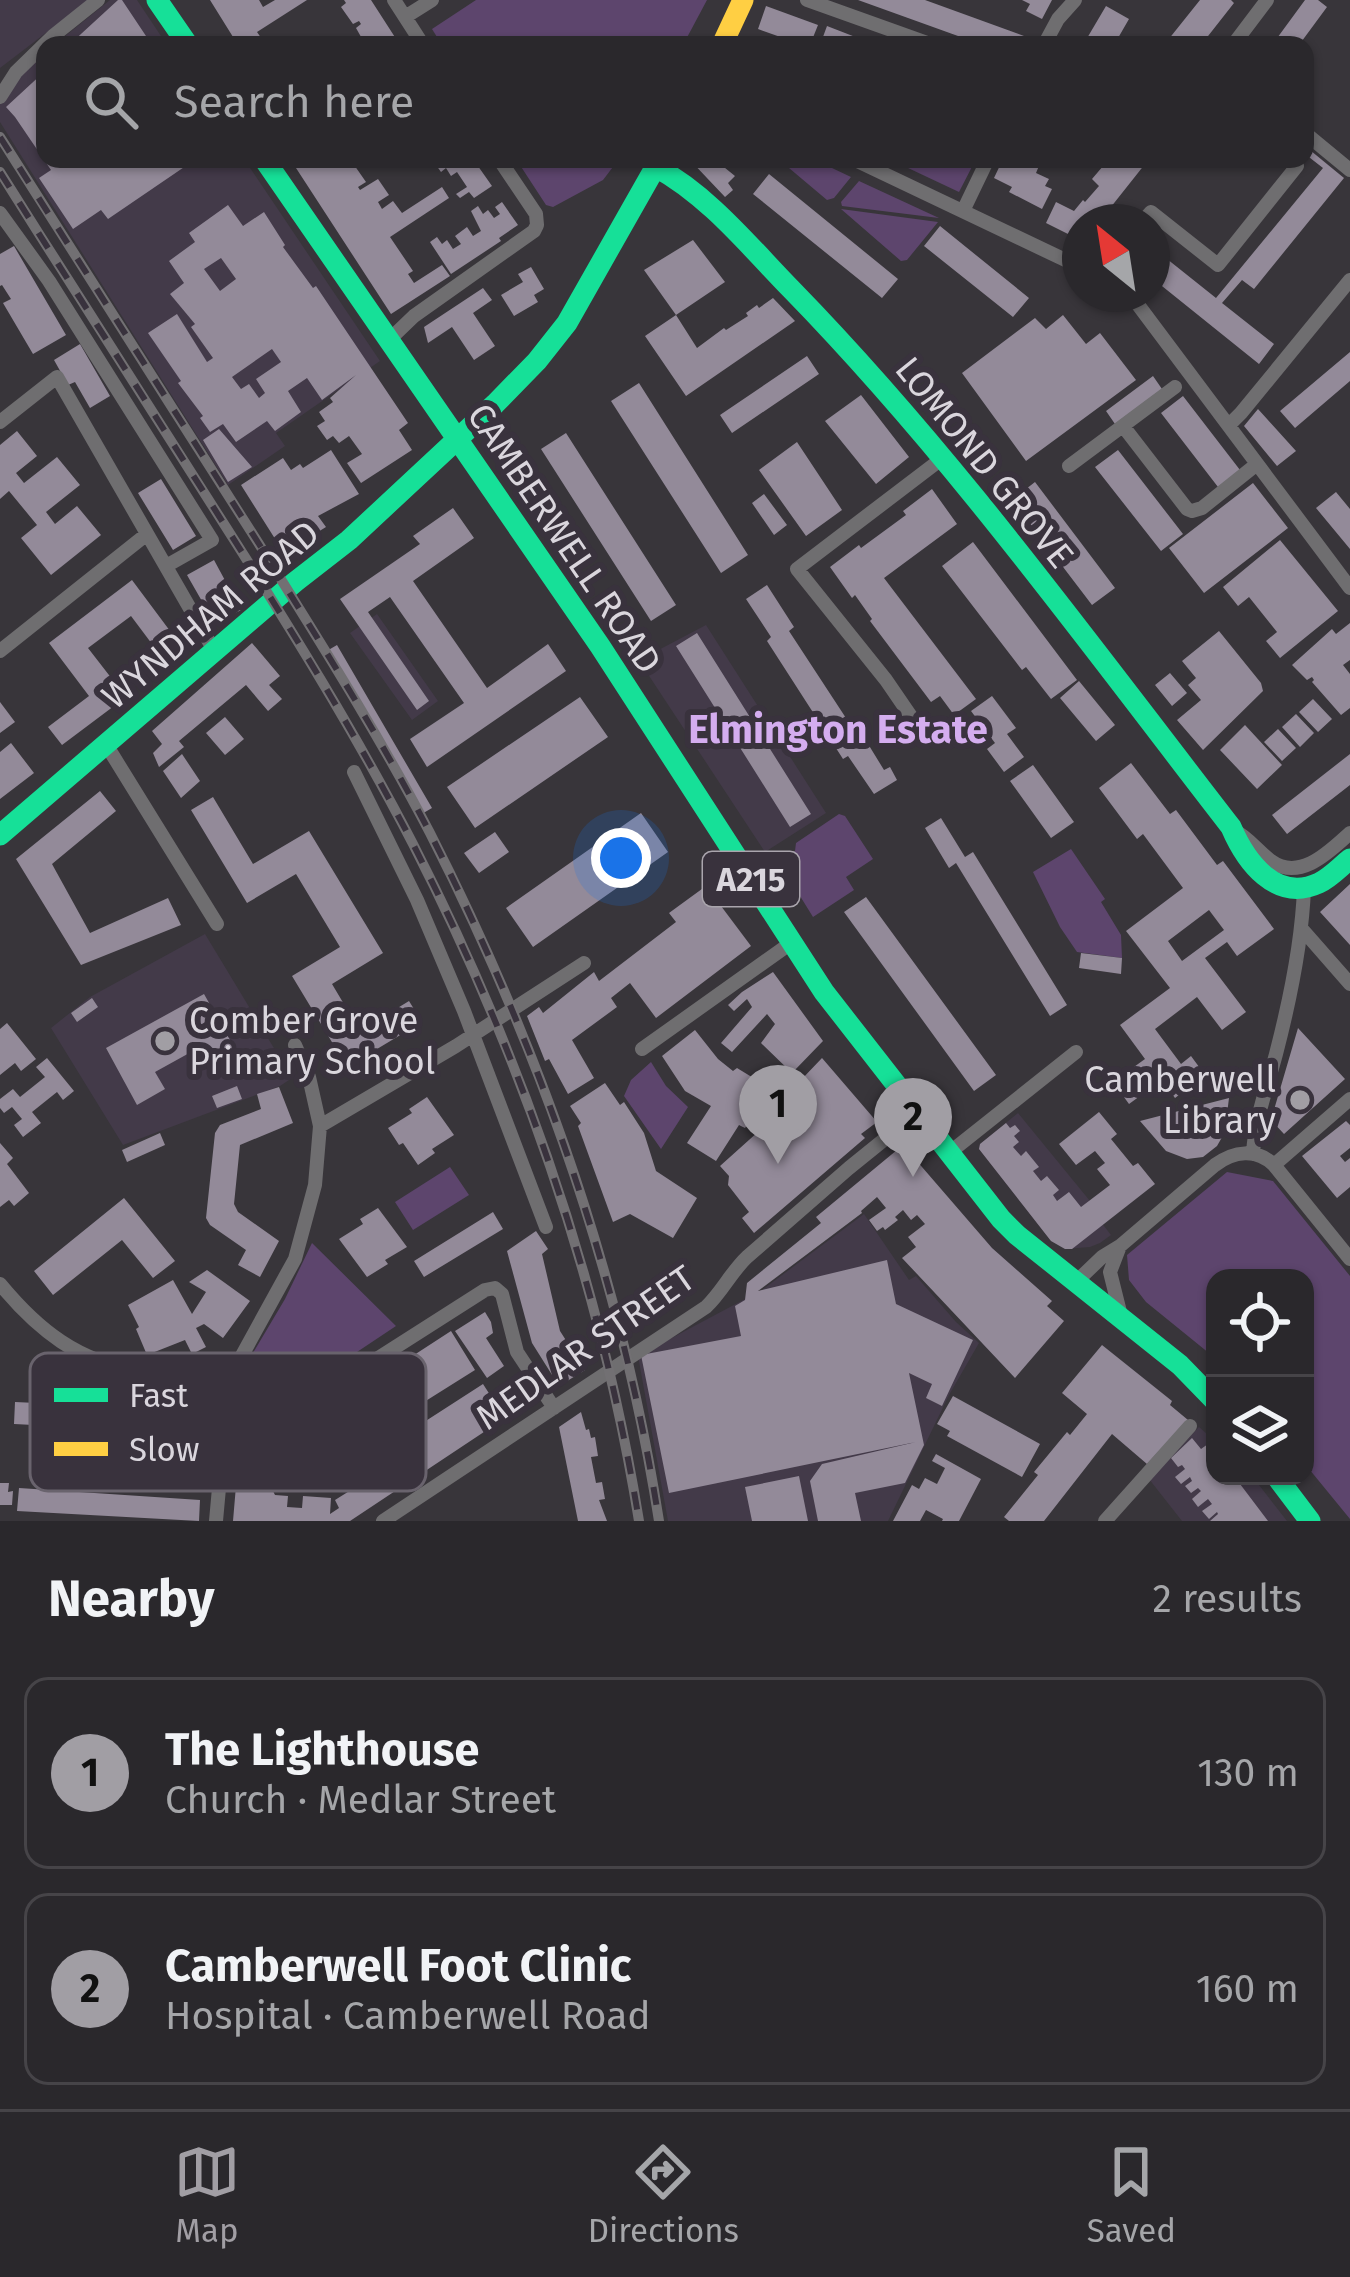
<!DOCTYPE html>
<meta charset="utf-8">
<style>
:root{--surface:#2a282c;--page:#363438;--text:#f1f3f6;--muted:#a5a6a9;--line:#464448;--accent:#a19ea4}
body{margin:0;font-family:"Fira Sans",sans-serif;background:var(--page);color:var(--text)}
.controls{position:absolute;right:36px;bottom:36px;display:grid;overflow:hidden;border-radius:24px;box-shadow:0 3px 9px #0004}
.controls button{width:108px;height:108px;display:grid;place-items:center;padding:0;border:0;border-bottom:3px solid var(--line);background:var(--surface);color:var(--text);font:60px sans-serif}
.compass{position:absolute;left:1062px;top:204px;width:108px;height:108px;border-radius:50%;background:var(--surface);box-shadow:0 3px 9px #0004;rotate:330deg}
.you{position:absolute;left:621px;top:858px;width:42px;height:42px;margin:-30px;border:9px solid #fff;border-radius:50%;background:#1a73e8;box-shadow:0 0 0 18px #1a73e833}
.badge{display:grid;place-items:center;width:78px;height:78px;border-radius:50%;background:var(--accent);color:#111;font-size:39px;font-weight:700}
.pin{position:absolute;translate:-50% -99px;filter:drop-shadow(0 3px 6px #0008)}
.pin::after{content:'';position:absolute;top:63px;width:42px;height:36px;background:inherit;clip-path:polygon(0 0,100% 0,50% 100%)}
.list{margin:0;padding:0;list-style:none}
h2{display:flex;justify-content:space-between;align-items:center;height:156px;margin:0;padding:0 48px;font-size:51px}
h2 small{font-size:39px;font-weight:400;color:var(--muted)}
.list li{display:grid;grid-template-columns:78px 1fr auto;gap:36px;align-items:center;box-sizing:border-box;height:192px;margin:0 24px 24px;padding:0 24px;border:3px solid var(--line);border-radius:24px}
.list b{display:block;font-size:45px;white-space:nowrap}
.list p{margin:0;font-size:39px;white-space:nowrap;color:var(--muted)}
.list em{font-size:39px;font-style:normal;color:var(--muted)}
.icon{flex:none;width:66px;height:66px;fill:none;stroke:currentColor;stroke-width:2;stroke-linecap:round;stroke-linejoin:round}
.map{position:relative;flex:none;width:1350px;height:1521px;overflow:hidden}
.search{position:absolute;background:var(--surface);box-shadow:0 3px 9px #0004;left:36px;right:36px;top:36px;height:132px;display:flex;align-items:center;gap:30px;box-sizing:border-box;padding:0 42px;border-radius:24px;color:var(--muted);font-size:45px}
.sheet{height:588px;background:var(--surface)}
nav{display:flex;justify-content:space-around;align-items:center;box-sizing:border-box;height:168px;border-top:3px solid var(--line);background:var(--surface);font-size:33px;color:var(--muted)}
nav a{display:grid;justify-items:center;gap:6px}
nav .on{color:var(--accent)}
.map>svg:first-child{display:block}
.built{fill:#433a49}
.green{fill:#5d456d}
.building{fill:#938a99;fill-rule:evenodd}
.lines{fill:none;stroke-linecap:round;stroke-linejoin:round}
.street{stroke:#6f6e70;stroke-width:14}
.fast{stroke:#16e098;stroke-width:21}
.slow{stroke:#ffcf43;stroke-width:21}
.rail-casing{stroke:#727073;stroke-width:10}
.rail{stroke:#39323d;stroke-width:6;stroke-dasharray:18;stroke-linecap:butt}
.poi-dot{fill:#a19ea4;stroke:#39323d;stroke-width:4.5}
.labels{text-anchor:middle;stroke-width:12;stroke-linejoin:round;paint-order:stroke}
.shield{fill:#39323d;stroke:#aaa5ad;stroke-width:3}
.shield-label{font-size:33px;font-weight:bold;fill:#dad6dd}
.street-label{font-size:36px;fill:#dad6dd;stroke:#39323d}
.poi-label{font-size:36px;fill:#dad6dd;stroke:#39323d;text-anchor:start}
.neighbourhood-label{font-size:39px;font-weight:bold;fill:#d4adef;stroke:#39323d}
.key{fill:#39323d;stroke:#69636d;stroke-width:3}
.key-label{font-size:33px;fill:#dad6dd}
</style>
<div class="map">
<svg width="1350" height="1521" viewBox="0 0 1350 1521">
<rect width="100%" height="100%" fill="#38353a"/>
<path class="built" d="M0 0H89L0 68Z
M110 0H137L167 45H54Z
M45 53V159H244L380 361 276 433 285 446 228 485 0 122V89Z
M377 614 438 701 412 720 350 633Z
M706 625 826 813 765 852 636 656 649 655Z
M205 934 292 1078 280 1086 123 1145 51 1028 90 997Z
M1018 1113 1090 1201 1087 1204 1111 1235 1100 1243 1090 1247 1065 1249 1051 1241 979 1149 980 1144Z
M864 1214 909 1280 916 1276 956 1322 979 1343 949 1395 888 1521H668L638 1356 762 1290Z
M1199 1427 1215 1441V1476H1252L1287 1521H1182L1149 1479Z"/>
<path class="green" d="M476 0H707L683 45H442L432 29Z
M516 159H619L603 180 553 207 546 205Z
M791 159H813L851 177 834 198 827 200 789 168 787 164Z
M889 159H976L959 192Z
M859 181 939 218 842 206 841 202Z
M841 209 938 222 907 260 901 261Z
M839 814 845 816 873 859 846 877 854 890 813 917 779 862 795 851 796 843Z
M1071 849 1105 899 1101 902 1121 935 1122 958 1077 952 1060 927 1033 872Z
M651 1062 666 1086 688 1107 661 1149 624 1096 631 1080Z
M450 1167 469 1195 413 1230 395 1202Z
M1227 1172 1273 1181 1350 1276V1519L1305 1464V1278H1215V1358L1146 1302 1129 1280 1127 1255Z
M312 1243 396 1326 324 1374 244 1368 285 1299Z"/>
<path class="building" d="M118 0H122L152 45H69Z
M210 0H259L263 7 275 0H307L257 32 266 45H238Z
M344 0H371L400 45H374L371 40 365 44 356 28 361 24 359 21 353 24 341 7 346 3Z
M858 0H925L1024 36 1021 45H983Z
M1022 0H1052L1042 19 1026 11 1030 4Z
M1200 0H1231L1234 3 1201 45H1164Z
M1305 0H1318L1327 7 1299 45H1272Z
M766 6 818 25 810 45H803L758 29Z
M1106 6 1129 19 1114 45H1083Z
M827 26 876 45H820Z
M45 71V159H196L108 219 101 210 73 229 39 178 51 170 15 117 6 107Z
M1305 146 1344 178 1254 289 1242 280 1222 303 1274 344 1259 364 1152 278V247L1216 298 1323 168 1305 154Z
M311 159H350L366 182 358 187 360 190 378 179 389 195 378 202 382 209 393 201 402 213 442 187 449 198 390 237 413 271 408 274 414 283 442 265 450 276 391 314 296 168Z
M444 159H473L492 186 474 198 469 192 460 198 456 194 467 187 457 172 451 176 446 168 441 172 436 165Z
M689 159H714L735 176 728 183 733 190 725 197Z
M1003 159 1041 161 1036 173 1049 179 1045 186 1052 189 1042 209 1009 192 1012 187 994 178Z
M1109 159H1149L1103 217 1099 214 1091 222H1080V240L1046 223 1056 202 1074 211 1083 200 1085 202 1099 186 1092 179Z
M769 174 898 279 882 298 753 194Z
M502 202 518 225 499 238 501 241 451 274 430 242 437 237 442 244 447 240 453 249 461 244 455 236 467 227 473 236 481 231 471 211 478 206 483 214 488 210 494 218 500 214 495 207Z
M228 205 243 226 264 212 285 245 283 247 313 288 316 286 408 423 399 430 412 450 361 483 347 463 362 454 349 436 339 443 333 436 327 440 317 426 325 421 319 412 333 402 330 398 356 375 322 400 307 378 288 391 301 412 275 431 267 421 236 442 223 424 210 432 200 418 203 416 178 383 181 381 148 333 177 314 207 362 213 358 191 327 195 324 170 294 184 283 169 261 195 242 189 233ZM221 258 236 279 220 291 204 269ZM272 349 281 362 256 379 265 393 259 398 249 384 241 389 232 377Z
M940 226 1029 298 1013 317 924 246Z
M693 240 725 282 676 315 644 270Z
M14 246 66 335 33 354 3 303 11 299 2 285 0 286V254Z
M531 267 544 289 534 295 538 302 514 316 501 295 523 282 518 274Z
M483 288 492 300 473 313 495 346 474 360 452 327 428 343 424 327Z
M773 298 795 321 686 396 645 336 676 315 697 348 724 328 726 330 748 316 746 313 757 305 759 308Z
M1063 315 1086 344 1100 333 1136 380 1026 461 962 373 1035 318 1046 329Z
M80 344 110 396 90 408 75 382 68 385 54 360Z
M1350 352V381L1295 428 1280 411Z
M807 356 819 374 732 433 720 415Z
M1153 376 1162 389 1115 424 1106 411Z
M639 383 748 555 721 573 611 401Z
M861 395 909 457 876 484 825 421Z
M1183 396 1240 470 1218 487 1161 413Z
M1258 409 1296 451 1277 466 1244 426Z
M219 429 252 467 228 482 203 440Z
M17 431 37 456 16 473 24 483 57 457 80 485 46 512 55 524 77 506 101 535 51 575 21 538 37 525 9 491 0 499V445Z
M566 433 676 605 651 621 541 449Z
M797 442 842 510 806 536 759 470Z
M331 450 359 494 318 516 326 527 284 553 241 485 283 458 291 470 300 464 303 468Z
M1118 450 1183 534 1161 551 1095 467Z
M161 479 196 536 173 550 138 493Z
M1035 482 1115 588 1092 605 1012 500Z
M1253 483 1288 528 1204 593 1169 548Z
M932 489 957 524 884 578 976 699 954 715 940 696 931 702 870 621 872 619 855 595 852 598 830 567 859 545 861 548 906 515 903 511Z
M1336 492 1350 509V549L1316 508Z
M764 494 787 525 774 535 752 503Z
M453 508 474 538 413 581 487 688 548 644 566 671 427 767 410 739 464 703 390 597 368 612 429 701 417 710 340 599 420 544 413 536Z
M1280 540 1338 611 1280 658 1266 641 1277 632 1249 597 1238 606 1223 587Z
M973 542 1077 680 1051 699 1026 667 1022 670 942 566Z
M214 560 241 610 215 624 187 575Z
M132 580 176 639 158 652 131 616 88 648 126 697 62 745 48 727 89 696 49 643Z
M767 585 794 627 789 631 861 741 865 739 884 770 890 767 897 780 874 794 848 756 843 759 767 641 771 637 746 599Z
M1350 623V660L1343 665 1350 674V708L1341 715 1312 682 1314 680 1312 677 1307 680 1292 665 1332 629 1336 634Z
M1219 631 1261 683 1263 691 1203 750 1177 720 1201 700 1188 685 1196 678 1182 661Z
M697 633 811 814 790 827 676 646Z
M252 643 280 676 269 685 282 699 268 711 246 685 179 741 184 747 159 767 153 753 162 744 152 731Z
M337 645 432 808 420 815 325 652Z
M1170 673 1187 693 1172 706 1155 685Z
M1079 681 1115 725 1096 741 1060 698Z
M992 696 1016 728 1007 734 1024 757 1004 772 987 749 995 743 971 711Z
M580 697 608 737 475 828 447 787Z
M1313 699 1332 719 1318 732 1299 712Z
M0 702 15 722 0 733Z
M1296 714 1314 733 1300 747 1282 727Z
M225 717 244 739 225 755 206 733Z
M1245 725 1282 765 1257 789 1220 750Z
M1278 729 1296 748 1282 761 1264 742Z
M11 743 34 773 0 799V752Z
M182 754 200 781 181 798 163 771Z
M1350 754V785L1287 834 1272 815Z
M1131 763 1170 814 1176 810 1217 865 1223 861 1274 929 1237 956 1227 942 1205 958 1246 1012 1222 1030 1197 997 1155 1029 1181 1064 1191 1056 1205 1075 1175 1098 1162 1080 1129 1104 1113 1082 1145 1059 1120 1025 1170 988 1126 931 1183 888 1143 834 1137 839 1099 788ZM1209 910 1224 930 1182 961 1168 941Z
M1033 765 1074 822 1051 838 1010 781Z
M100 791 116 811 52 864 90 933 168 898 181 925 81 965 16 859Z
M213 797 253 864 309 831 383 953 332 984 360 1031 409 1001 422 1022 347 1067 292 976 340 947 296 874 247 903 191 810Z
M641 813 668 852 533 947 506 908Z
M941 818 965 857 973 852 1067 1005 1050 1016 956 863 949 868 925 828Z
M495 832 509 852 479 873 464 853Z
M1350 884V945L1320 912Z
M706 886 751 946 656 1018 630 983 611 998 617 1007 572 1040 594 1078 568 1094 549 1059 545 1061 527 1016 539 1007 543 1013 594 972 599 981 676 922 669 913Z
M866 897 996 1075 974 1091 844 912Z
M1081 953 1122 958 1121 974 1079 968Z
M773 972 823 1041 792 1073 761 1043 775 1024 767 1014 732 1052 721 1043 752 1007 747 999 734 1011 728 1005 742 992Z
M204 994 238 1054 214 1067 202 1046 155 1072 165 1089 137 1105 106 1048Z
M92 998 98 1007 77 1022 71 1013Z
M7 1023 36 1059 21 1071 15 1063 0 1075V1029Z
M1298 1028 1345 1079 1284 1134 1271 1120Z
M695 1030 718 1059 733 1071 737 1068 773 1090 745 1128 739 1125 716 1161 687 1143 711 1106 685 1091 662 1056Z
M47 1058 74 1091 63 1100 57 1092 32 1112 41 1123 23 1137 14 1125 22 1119 12 1107 4 1113 0 1108V1099L13 1089 20 1097 45 1077 36 1067Z
M822 1058 877 1122 861 1134 865 1138 754 1233 742 1218 749 1212 728 1185 729 1176 720 1166 798 1096 794 1092 801 1085V1080Z
M605 1083 620 1105 624 1102 644 1133 656 1171 697 1198 673 1238 630 1214 613 1222 578 1126 581 1123 570 1106Z
M237 1086 242 1099 217 1108 212 1096Z
M279 1087 293 1123 240 1145 234 1204 238 1212 279 1241 260 1277 238 1265 246 1250 210 1225 206 1218 215 1133 220 1125 261 1109 257 1094Z
M427 1097 454 1135 432 1149 435 1153 418 1165 403 1143 399 1145 388 1128 412 1113 409 1109Z
M1229 1098 1225 1130 1221 1139 1217 1146 1203 1157 1187 1159 1166 1151 1140 1121Z
M1099 1112 1117 1134 1111 1139 1133 1166 1138 1163 1155 1184 1072 1249H1065L1051 1241 979 1149 980 1144 1006 1123 1010 1128 1015 1125 1020 1131 1014 1136 1019 1142 1013 1147 1021 1156 1026 1151 1039 1167 1033 1171 1041 1181 1047 1176 1059 1190 1053 1195 1057 1201 1069 1192 1081 1207 1110 1185 1097 1169 1105 1163 1095 1151 1076 1165 1059 1144Z
M1346 1121 1350 1125V1148L1340 1156 1345 1162 1350 1158V1187L1337 1198 1302 1156Z
M160 1133 165 1145 127 1162 122 1150Z
M0 1143 13 1158 7 1164 29 1193 14 1206 9 1200 0 1207Z
M903 1145 992 1248 1052 1301 1047 1306 1064 1321 1015 1378 902 1258 916 1247 908 1237 925 1224 917 1215 911 1220 903 1210 895 1217 898 1220 885 1230 883 1227 877 1231 869 1220 886 1208 877 1197 861 1211 862 1213 758 1291 887 1260 896 1304 973 1340 942 1406 926 1398 932 1384 909 1373 924 1445 905 1483 855 1493 861 1521H818L810 1481 822 1464 916 1442 669 1493 641 1355 741 1336 735 1306 745 1300 747 1283 821 1223 816 1217Z
M124 1198 175 1261 153 1278 122 1240 53 1295 34 1271Z
M378 1208 407 1247 385 1260 388 1264 367 1277 339 1239 363 1224 360 1219Z
M493 1212 503 1229 424 1277 414 1261Z
M536 1231 548 1249 542 1254 560 1331 585 1370 559 1386 532 1343 507 1251Z
M207 1270 250 1301 223 1338 204 1324 196 1328 206 1347 192 1354 185 1340 147 1355 136 1329 139 1327 128 1305 173 1280 192 1314 206 1292 189 1282Z
M485 1312 491 1322 493 1333 486 1338 504 1366 487 1378 455 1331Z
M451 1331 475 1370 362 1441 352 1425V1432H347L344 1451H334L333 1455H322L324 1436 319 1435V1432H315L314 1451 295 1450 294 1418 272 1416 271 1428 261 1427V1440L272 1441 268 1474 237 1472 243 1402 294 1406 295 1411 332 1412 331 1409Z
M1102 1345 1172 1401 1170 1405 1188 1420 1147 1464 1112 1434 1044 1521H1009L1004 1517 1038 1475 1034 1472 1067 1432 1070 1435 1087 1414 1062 1393Z
M483 1384 505 1418 350 1521H233L237 1474 261 1476 260 1488 272 1489 275 1495 288 1496 287 1507 302 1508 303 1496 331 1498 330 1514 339 1508 335 1500 351 1490 342 1475Z
M167 1393 193 1394 191 1433 14 1424 15 1402 166 1409Z
M953 1396 1040 1444 1022 1477 947 1436 950 1431 937 1424Z
M581 1412 586 1430 589 1429 591 1438 595 1437 598 1456 591 1457 596 1483 602 1482 605 1499 599 1500 607 1521H578L559 1427Z
M1192 1438 1201 1449 1208 1444 1215 1453V1476H1234L1268 1521H1210L1218 1514 1217 1512 1209 1519 1202 1511 1212 1504 1208 1499 1198 1507 1192 1499 1201 1491 1198 1488 1191 1493 1185 1486 1192 1481 1190 1477 1181 1484 1175 1477 1185 1469 1182 1465 1178 1467 1171 1458Z
M936 1454 981 1479 959 1521H942L943 1519 926 1510 920 1521H893L912 1485 919 1489 925 1478 937 1484 945 1468 932 1461Z
M799 1476 808 1521H752L745 1487Z
M0 1483H9L8 1492 13 1491 12 1505H0Z
M19 1488 200 1500 199 1521 17 1511Z"/>
<g class="lines">
<path class="street" d="M394 0 423 45
M807 0 933 45
M405 17 432 0
M1044 45 1058 19 1075 0
M1233 45 1267 0
M0 97 16 72 53 36 98 0
M1305 133 1350 170
M853 159 1080 267
M963 211 988 159
M0 213 49 281 212 540 166 566
M1142 222 1151 212 1218 265 1297 166
M1130 294 1350 588
M388 341 414 316 534 231 537 225 536 214 499 159
M0 422 57 377 215 652
M1229 425 1241 413 1350 280
M1123 426 1187 509 1192 511 1202 508 1257 464
M1069 466 1175 387
M0 651 147 534
M923 734 886 680 797 569 944 457
M107 746 217 924
M354 772 417 900 464 1011 546 1227
M1232 829C1248 837 1257 850 1271 861 1300 882 1330 851 1350 833
M1301 928 1350 984
M642 1049 791 943
M320 1126 456 1046 584 963
M949 1153 1076 1052
M1253 1154C1255 1118 1267 1088 1276 1054 1290 1000 1302 943 1304 888
M1274 1165 1350 1099
M1120 1246 1110 1272 1121 1316
M1077 1281 1102 1257 1120 1246 1215 1165C1234 1151 1256 1148 1274 1165L1350 1259
M0 1284C38 1330 78 1362 139 1371 164 1374 189 1372 213 1376 249 1382 299 1396 333 1387L485 1290 495 1288 502 1294 517 1352 554 1408
M216 1521 229 1379 295 1259 315 1185 320 1126 309 1077 295 1045
M383 1521 706 1307C722 1292 731 1272 747 1257L849 1168 917 1113
M1105 1521 1190 1426"/>
<path class="fast" d="M157 0 188 45
M264 159 600 646 824 992 1001 1219 1017 1235 1180 1365 1215 1401
M656 167C709 196 749 246 791 289 953 455 1089 644 1231 827 1246 862 1276 903 1319 883 1330 878 1340 867 1350 859
M0 835 295 582 349 540 495 404 537 361 567 323 660 159
M1276 1476 1310 1521"/>
<path class="slow" d="M722 45 743 0"/>
<defs>
<path id="rail" d="M0 137C86 273 173 408 259 544 318 639 378 733 430 833 540 1049 622 1282 659 1521
M0 172C74 290 150 407 224 524 291 629 356 734 413 844 522 1057 601 1285 639 1521"/>
</defs>
<use href="#rail" class="rail-casing"/>
<use href="#rail" class="rail"/>
</g>
<g class="poi-dot">
<circle cx="165" cy="1041" r="12"/>
<circle cx="1300" cy="1100" r="12"/>
</g>
<g class="labels">
<rect class="shield" x="703" y="852" width="96" height="54" rx="9"/>
<g class="shield-label">
<text x="751" y="891">A215</text>
</g>
<g class="street-label">
<text transform="translate(985 462) rotate(51)" y="13">LOMOND GROVE</text>
<text transform="translate(565 538) rotate(56)" y="13">CAMBERWELL ROAD</text>
<text transform="translate(210 614) rotate(-40)" y="13">WYNDHAM ROAD</text>
<text transform="translate(585 1347) rotate(-35)" y="13">MEDLAR STREET</text>
</g>
<g class="poi-label">
<text x="189" y="1033">Comber Grove<tspan x="189" dy="41">Primary School</tspan></text>
<text x="1276" y="1092" text-anchor="end">Camberwell<tspan x="1276" dy="41">Library</tspan></text>
</g>
<g class="neighbourhood-label">
<text x="838" y="743">Elmington Estate</text>
</g>
</g>
<rect x="30" y="1353" width="396" height="138" rx="18" class="key"/>
<rect x="54" y="1388" width="54" height="14" fill="#16e098"/>
<rect x="54" y="1442" width="54" height="14" fill="#ffcf43"/>
<g class="key-label">
<text x="129" y="1407">Fast</text>
<text x="129" y="1461">Slow</text>
</g>
</svg>
<div class="controls">
<button><svg class="icon" aria-label="locate" viewBox="0 0 24 24"><circle cx="12" cy="12" r="6"/><path d="M12 2v4M12 18v4M2 12h4M18 12h4"/></svg></button>
<button><svg class="icon" aria-label="layers" viewBox="0 0 24 24"><path d="M12 4l9 5-9 5-9-5zM3 14l9 5 9-5"/></svg></button>
</div>
<svg class="compass" viewBox="-18 -18 36 36"><path d="M0-13l5 13h-10z" fill="#e53935"/><path d="M0 13l5-13h-10z" fill="#a5a6a9"/></svg>
<div class="you"></div>
<div class="pin badge" style="left:778px;top:1164px">1</div>
<div class="pin badge" style="left:913px;top:1177px">2</div>
<div class="search"><svg class="icon" aria-label="search" viewBox="0 0 24 24"><circle cx="10" cy="10" r="6"/><path d="M15 15l6 6"/></svg>Search here</div>
</div>
<section class="sheet">
<h2>Nearby<small>2 results</small></h2>
<ul class="list">
<li><span class="badge">1</span><div><b>The Lighthouse</b><p>Church · Medlar Street</p></div><em>130 m</em></li>
<li><span class="badge">2</span><div><b>Camberwell Foot Clinic</b><p>Hospital · Camberwell Road</p></div><em>160 m</em></li>
</ul>
</section>
<nav>
<a class="on"><svg class="icon" aria-label="map" viewBox="0 0 24 24"><path d="M3 6l6-2 6 2 6-2v14l-6 2-6-2-6 2zM9 4v14M15 6v14"/></svg>Map</a>
<a><svg class="icon" aria-label="directions" viewBox="0 0 24 24"><path d="M12 3l9 9-9 9-9-9zM9 14v-3h6M13 9l2 2-2 2"/></svg>Directions</a>
<a><svg class="icon" aria-label="saved" viewBox="0 0 24 24"><path d="M7 4h10v16l-5-4-5 4z"/></svg>Saved</a>
</nav>
